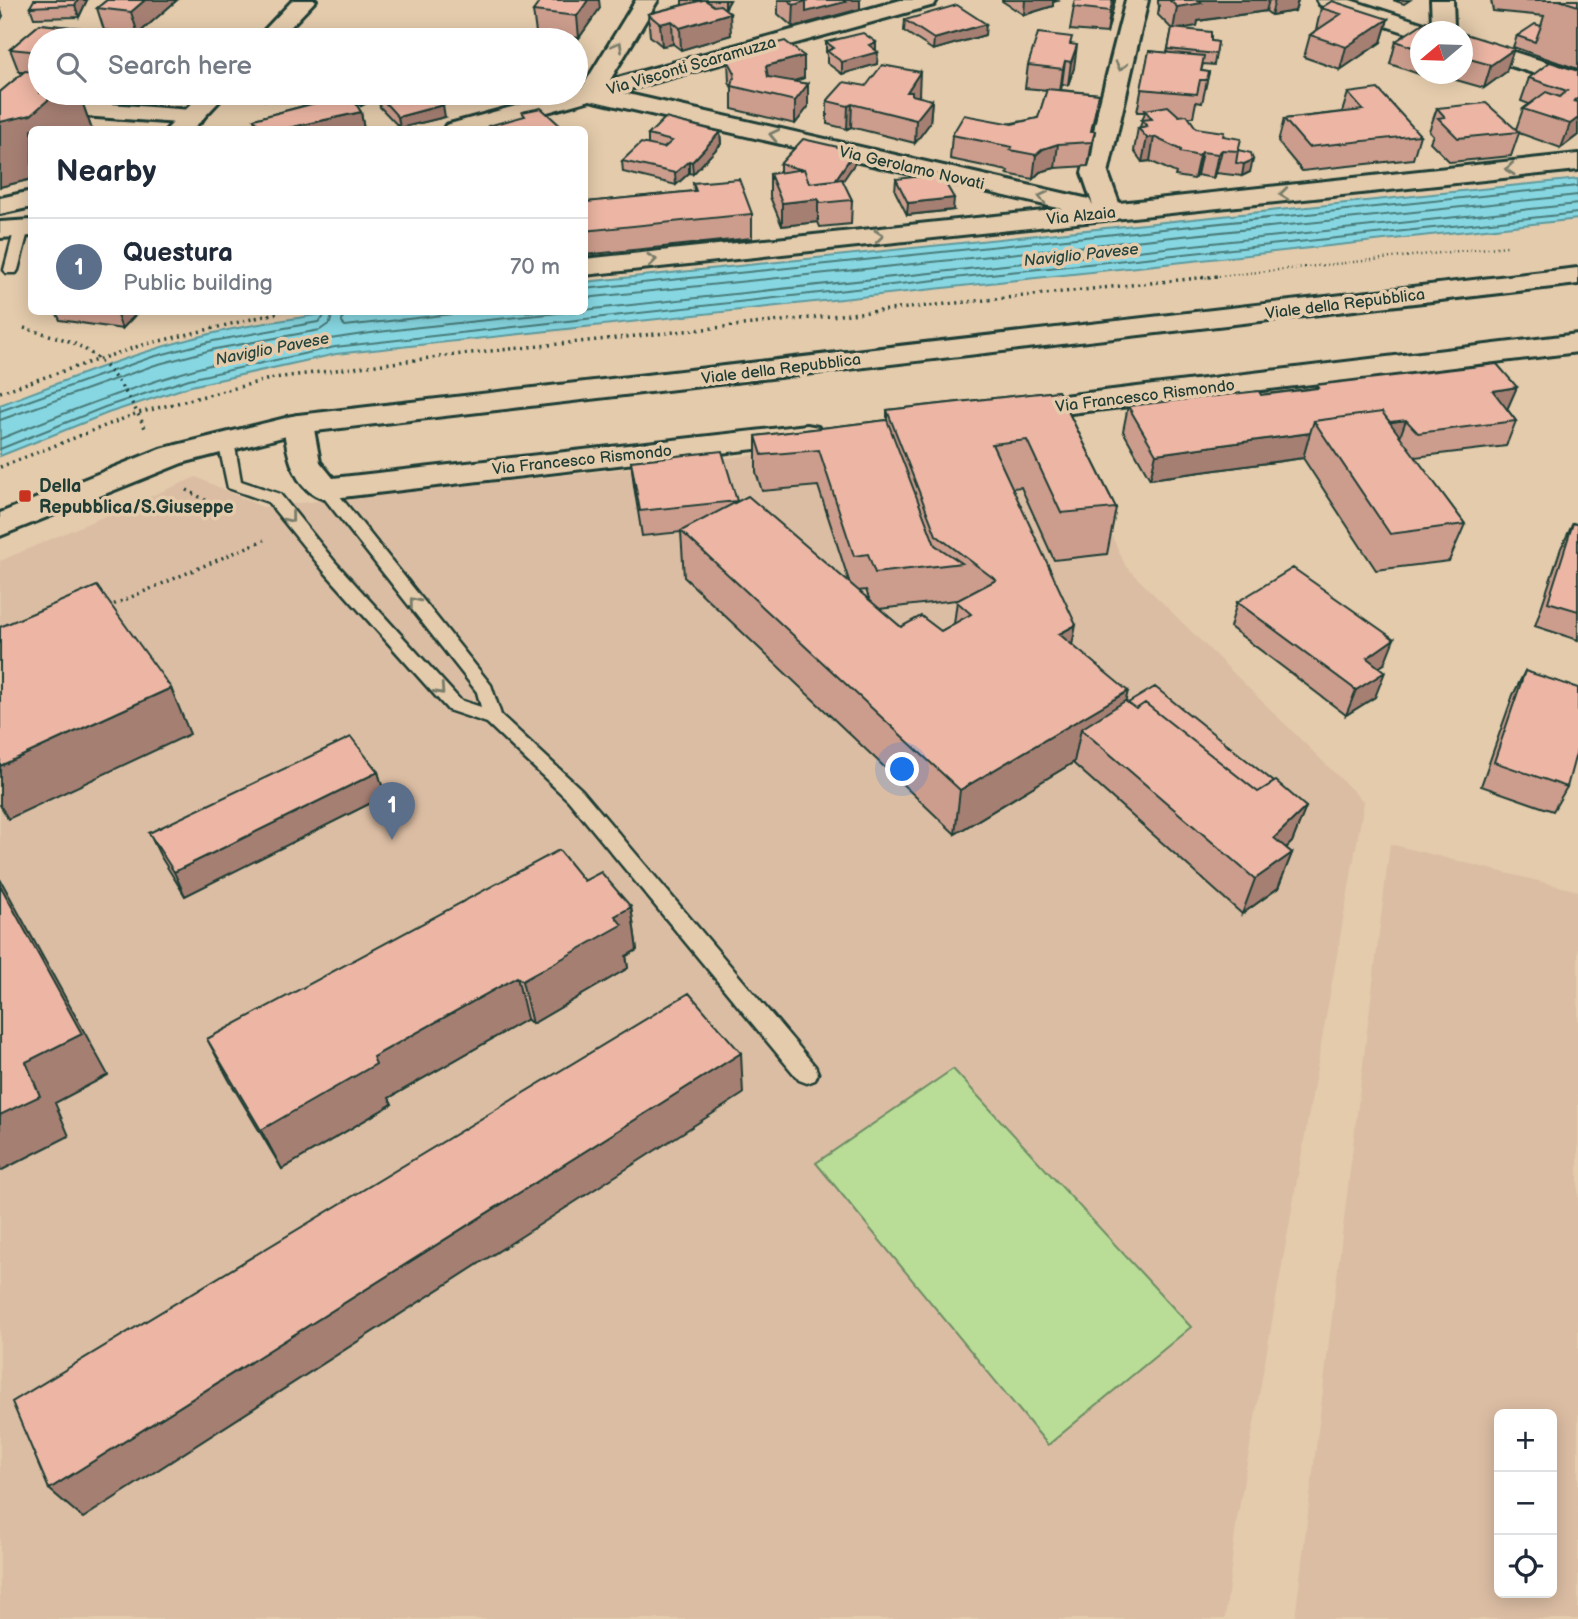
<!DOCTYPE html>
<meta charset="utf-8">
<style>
:root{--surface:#fff;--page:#f2f2f3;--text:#1f2937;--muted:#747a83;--line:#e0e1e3;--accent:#c8321e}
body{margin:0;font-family:"Balsamiq Sans",sans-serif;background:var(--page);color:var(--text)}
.controls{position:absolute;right:21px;bottom:21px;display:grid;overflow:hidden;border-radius:10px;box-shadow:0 4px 18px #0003}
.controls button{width:63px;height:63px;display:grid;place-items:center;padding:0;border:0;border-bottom:2px solid var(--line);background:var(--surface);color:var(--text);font:35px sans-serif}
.compass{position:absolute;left:1410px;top:21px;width:63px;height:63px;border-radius:50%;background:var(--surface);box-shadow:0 4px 18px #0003;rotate:251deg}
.you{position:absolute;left:903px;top:770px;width:24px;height:24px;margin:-18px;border:5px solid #fff;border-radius:50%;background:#1a73e8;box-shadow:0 0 0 10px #1a73e833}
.badge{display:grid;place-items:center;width:46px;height:46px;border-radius:50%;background:var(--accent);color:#fff;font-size:23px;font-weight:700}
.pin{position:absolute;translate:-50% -58px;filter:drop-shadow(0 2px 4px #0008)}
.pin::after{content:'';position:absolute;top:37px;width:24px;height:21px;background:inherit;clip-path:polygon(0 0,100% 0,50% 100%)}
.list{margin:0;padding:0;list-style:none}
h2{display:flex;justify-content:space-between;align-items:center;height:91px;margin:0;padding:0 28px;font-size:30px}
h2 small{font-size:23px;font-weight:400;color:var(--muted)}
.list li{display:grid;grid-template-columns:46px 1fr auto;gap:21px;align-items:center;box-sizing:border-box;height:98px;padding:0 28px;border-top:2px solid var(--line)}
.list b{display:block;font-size:26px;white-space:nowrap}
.list p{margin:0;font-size:23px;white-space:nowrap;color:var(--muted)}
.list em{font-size:23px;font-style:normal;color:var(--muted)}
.icon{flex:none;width:38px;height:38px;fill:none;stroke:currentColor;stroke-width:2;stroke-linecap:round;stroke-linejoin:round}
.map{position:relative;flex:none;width:1578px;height:1619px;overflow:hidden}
.search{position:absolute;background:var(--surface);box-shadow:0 4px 18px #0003;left:28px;top:28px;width:560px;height:77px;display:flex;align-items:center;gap:18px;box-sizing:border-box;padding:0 24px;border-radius:38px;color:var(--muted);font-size:26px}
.panel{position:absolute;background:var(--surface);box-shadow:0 4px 18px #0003;left:28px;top:126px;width:560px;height:189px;border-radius:10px}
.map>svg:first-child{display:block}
.built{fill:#dbbda3;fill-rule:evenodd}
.green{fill:#b9dc96;stroke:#6c8c65;stroke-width:2}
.water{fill:#87d7e2;stroke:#5d999c;stroke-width:2}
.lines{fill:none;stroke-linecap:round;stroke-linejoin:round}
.shore{stroke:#497b7a;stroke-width:2}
.lane-casing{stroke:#1f3d34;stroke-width:5}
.street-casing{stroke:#1f3d34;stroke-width:6}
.secondary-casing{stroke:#1f3d34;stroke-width:6}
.path-far1{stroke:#1f3d34;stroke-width:2.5;stroke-dasharray:1 3.5;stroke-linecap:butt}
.path{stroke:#1f3d34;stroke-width:3.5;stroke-dasharray:2 4.5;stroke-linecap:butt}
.lane{fill:#e4cbac;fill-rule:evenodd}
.street{fill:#e4cbac;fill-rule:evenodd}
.secondary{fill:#e4cbac;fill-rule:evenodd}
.wall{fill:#cc9d8d;stroke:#1f3d34;stroke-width:2;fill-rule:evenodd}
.shaded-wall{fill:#a67f73;stroke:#1f3d34;stroke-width:2}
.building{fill:#edb6a4;stroke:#1f3d34;stroke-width:2}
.oneway{stroke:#787d6a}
.poi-dot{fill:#c8321e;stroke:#e4cbac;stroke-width:2.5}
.labels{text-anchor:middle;stroke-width:7;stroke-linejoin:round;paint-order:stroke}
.far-street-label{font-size:16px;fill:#1f3d34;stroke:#e4cbac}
.far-water-label{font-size:16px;font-style:italic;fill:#24453d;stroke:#e4cbac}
.poi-label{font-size:18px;font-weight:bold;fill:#1f3d34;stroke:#e4cbac;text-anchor:start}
</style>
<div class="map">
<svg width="1578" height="1619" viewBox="0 0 1578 1619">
<rect width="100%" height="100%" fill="#e4cbac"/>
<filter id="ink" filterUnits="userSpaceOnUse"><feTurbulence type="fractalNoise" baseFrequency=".0143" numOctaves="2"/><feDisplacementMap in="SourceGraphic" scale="14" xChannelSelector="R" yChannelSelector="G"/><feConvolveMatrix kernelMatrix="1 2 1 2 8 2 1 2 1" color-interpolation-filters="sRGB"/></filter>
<g filter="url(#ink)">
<path class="built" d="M1060 423 1126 567 1364 802 1236 1525 1225 1619H0V561L196 477 262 507Z
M1390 844 1578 891V1619H1295ZM1499 1414H1552V1593H1499Z"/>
<path class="green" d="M953 1069 1191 1327 1048 1445 816 1163Z"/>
<path class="water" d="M1578 179V219L336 354 191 386 108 413 0 456V405C69 379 138 351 210 334 252 324 295 318 338 312H584L585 282Z"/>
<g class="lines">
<path class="shore" d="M584 289 1578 186
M584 298 1578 195
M584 310 1578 204
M343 312 342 323 345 326 470 312
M0 411 152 357 213 341 318 322 323 318 324 312
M0 420 155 365 215 349 320 330 330 323 333 312
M0 439C84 405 168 373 257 353 359 330 463 323 567 312
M0 449 105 407 189 379 335 347 981 275 1578 213"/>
<defs>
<path id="lane" d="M22 224 29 228 18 270 16 273H6L4 270 15 228Z
M226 436 234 441 241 481 280 494 335 562 460 700 481 707 477 692 317 489 325 484 331 485 491 685 501 715 582 790 815 1066 818 1073 815 1080 807 1083 799 1080 568 800 487 723 448 710 323 570 268 502 228 488 218 441Z"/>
<path id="street" d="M636 0H658L610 80 901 0H937L934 5 619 92 1080 197 1089 199 1093 205 1082 173 1126 0H1148L1108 173 1119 203 1578 154V170L584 275V259L1062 209 590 100 484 130H443L446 125 563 93H576V89L582 88Z
M1317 0H1350L1428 25 1432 23 1431 0H1453L1454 26 1450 32H1420V37L1320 5Z
M1462 36 1578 72V87L1462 51Z
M0 96 192 110 201 112 204 117 201 122 192 124 0 110Z
M1578 334V352L1013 420 1002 417 998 411 1002 405 1013 402Z
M298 415 309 417 313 424 320 462 333 478 807 425 818 427 822 434 818 441 807 443 325 499C293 491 287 452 283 424L287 417Z"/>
<path id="secondary" d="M293 0H316L278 40H255Z
M202 93H227L192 130H166Z
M32 191V207L0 214V198Z
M32 220V236L0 238V222Z
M1578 268V284L298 433 182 463 0 536V513L160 449 298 415Z"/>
</defs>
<use href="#lane" class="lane-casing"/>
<use href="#street" class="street-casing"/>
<use href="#secondary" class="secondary-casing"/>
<path class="path-far1" d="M1201 278 1507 246"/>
<path class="path" d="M24 328C40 333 56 336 71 342 107 357 129 395 145 428
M0 392 139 346 281 312
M0 467 138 413 274 378 462 354 1218 276
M187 490 207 501
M108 607 264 540"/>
<use href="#lane" class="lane"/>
<use href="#street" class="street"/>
<use href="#secondary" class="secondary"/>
</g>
<path class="wall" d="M87 0 79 17 34 18 30 7Z
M107 0H177L138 34 104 30 97 8Z
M682 0H730L725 9 731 35 681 50 673 44 662 46 650 36 648 14 682 5Z
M778 0H860V9L793 27 778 14Z
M1002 0H1060L1053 2V6L1024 15 1002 1Z
M1074 0H1115L1107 33 1070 30 1075 0Z
M1158 0H1298L1295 11 1271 15 1266 11 1198 21 1197 26 1179 29 1211 41 1218 42 1214 65 1203 64 1201 71 1209 72 1202 103 1196 102 1193 117H1188L1196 128 1223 137 1238 150 1250 172 1242 176 1216 173 1213 178 1197 175 1194 179 1175 176 1176 173 1150 161 1142 162 1134 151 1138 128 1140 127 1145 112H1137L1149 51 1167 53 1172 29 1158 15 1159 6 1158 3Z
M1393 0H1410L1404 4Z
M1491 0H1578V69L1513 47 1517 36 1541 26 1544 16 1493 11Z
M600 8 579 38 536 33 533 11Z
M1321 8 1388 19 1381 42 1340 70 1304 57 1310 35 1316 30Z
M905 20 985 35 933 50 904 31Z
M40 24 80 28 82 37 100 38V40H40V93H79L92 130H32V179L0 187V92L24 72H19L10 49Z
M1420 32V74H1433L1427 77 1390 64 1396 41Z
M1462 33 1506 72 1484 88 1435 74H1462Z
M826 42 876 51 877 64 842 74 827 63V55L826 53Z
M1071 44 1074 68 1068 85 1062 84 1061 90 1099 94 1093 131 1091 155 1088 166 1055 168 1040 172 1033 179 1007 174 1008 171 950 159 952 135 1038 118 1047 90 1025 88 1028 65Z
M748 51 804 56V78L793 82 808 84V107L795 124 732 109V88L729 82 728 60 748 54Z
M1578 71V135L1561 148 1519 133 1511 156 1450 162 1430 142 1433 135 1429 131 1437 108 1516 129 1523 109 1529 104 1521 101 1529 78Z
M260 93H329L320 102 347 95 346 93H386L445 117 400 128 380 107 378 97 361 106 354 101 361 112 364 130H256L254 119 311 104 262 100Z
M458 93H500L467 102Z
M1348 93 1420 135 1413 159 1302 171 1278 142 1284 119 1342 112Z
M919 95 918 97 932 100 930 123 915 143 851 127 847 129 827 124V101Z
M720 132 721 144 693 174 689 173 676 185 623 172 622 161 648 144V135Z
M855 163 842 181 852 200 851 224 820 227 818 222 782 226 770 197V174L780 172V164Z
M896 179 953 210 907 215 895 191Z
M693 183 752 214V238L584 255V196L587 202 694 191Z
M56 312H138L122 329 60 320Z
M1316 385 1507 409 1516 421 1506 446 1415 457 1465 524 1449 561 1376 570 1303 458 1150 479 1123 431 1128 406 1261 395 1315 388Z
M1058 391 1116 508 1107 554 1054 560 1021 487 1012 488 1072 645 1125 701 1306 807 1292 842 1286 848 1292 853 1278 888 1242 914 1074 764V762L955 834 684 577 681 532 642 536 634 486 631 461 737 502 850 584 818 486 762 491 756 472V436L887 420V410ZM866 590 870 601 858 591ZM956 600 957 601 954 624 941 631 901 627 879 609Z
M1573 523 1578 525V640L1535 626 1561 548Z
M1237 602 1384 664 1378 667 1375 697 1346 715 1230 627Z
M1525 671 1567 787 1553 811 1481 786 1513 695Z
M378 772 385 796 185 896 161 857 149 833Z
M584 881 631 907 637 950 626 956 628 968 532 1024 527 1019 389 1098 392 1104 282 1169 229 1080 207 1039Z"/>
<path class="shaded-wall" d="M78 0H87L79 17 75 5Z
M145 0H177L138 34 131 12Z
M588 0H599L600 8 579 38 577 16Z
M725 0H730L725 9Z
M794 0 845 2V0H860V9L793 27Z
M1025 0H1060L1053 2V6L1024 15Z
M1113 0H1115L1107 33 1110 11Z
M1199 0H1269L1266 11 1198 21 1197 26 1173 30 1177 7Z
M1275 0H1298L1295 11 1271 15Z
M0 8 3 16 0 21Z
M730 13 731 35 681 50 680 28Z
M1388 19 1381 42 1340 70 1346 47Z
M672 21 673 44 662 46 660 24Z
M986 24 985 35 933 50 934 39Z
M80 28 84 40 71 35Z
M876 42V53L878 52 877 64 842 74V62L869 45Z
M1077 45 1074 68 1068 85 1071 62Z
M1514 49 1506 72 1484 88 1491 65Z
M804 56V78L766 89V66Z
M1065 61 1062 84 1060 92 1063 69Z
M920 72 919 95 912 106 907 92Z
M808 84V107L795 124V101Z
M56 93H79L92 130H32V179L0 187V122Z
M315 93H329L317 105Z
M362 93H386L361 106 359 94Z
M466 93H500L467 102Z
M1099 94 1096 117 1090 142 1091 131Z
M932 100 930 123 915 143 916 120Z
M852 104 851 127 847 129 848 106Z
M443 105 445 117 400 128 398 117Z
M361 112 364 130H288V128Z
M1578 118V135L1561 148 1570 124Z
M1095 131 1091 155 1088 166 1092 142Z
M720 132 721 144 693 174 692 162Z
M1154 137 1150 161 1142 162 1147 138Z
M1058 144 1055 168 1040 172 1033 179 1036 155 1043 149Z
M585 148 588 172 584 173V149Z
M1222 150 1216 173 1213 178 1218 154Z
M855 151V163L836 191V179Z
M1202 152 1197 175 1194 179 1199 156Z
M1253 160 1250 172 1242 176 1244 164Z
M689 161V173L676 185 675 173Z
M954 198 953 210 907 215 908 203Z
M818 199V222L782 226V203Z
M116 312H138L122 329Z
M1517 387 1506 412 1493 391Z
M1406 420 1397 445 1321 432Z
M1310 433 1303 458 1150 479 1156 454Z
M1076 625 1067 671 1059 634Z
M1394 639 1384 664 1357 682 1367 658Z
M1385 672 1375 697 1346 715 1356 690Z
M171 688 190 734 8 819 0 805V766Z
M1128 691 1117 737 1081 729 1074 762 955 834 960 790Z
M378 772 385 796 185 896 174 872Z
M1306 807 1292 842 1261 873 1274 838Z
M1292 853 1278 888 1242 914 1255 879Z
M0 879 108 1075 55 1103 69 1136 0 1171V1115L26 1062 0 885Z
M631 907 637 950 626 956 628 968 532 1024 522 981 615 916Z
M517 977 527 1019 389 1098 392 1104 282 1169 261 1130 373 1057Z
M741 1053 743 1094 83 1518 49 1489Z"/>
<path class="building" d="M34 0H78L75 5 30 7Z
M107 0H145L131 12 97 8Z
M541 0H588L577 16 533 11Z
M703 0H705L714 6 720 5 730 13 680 28 672 21 660 24 648 14Z
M788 0H804L806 1 794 5Z
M807 0H842L845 2 806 12V1H805Z
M1075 0H1113L1110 11 1073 7Z
M1169 0H1199L1202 3 1177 7Z
M1559 0H1578V6Z
M1332 1 1388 19 1346 47 1310 35 1341 14 1321 8Z
M957 5 986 24 934 39 905 20Z
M1426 21 1459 32H1420V50L1396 41Z
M40 24 80 28 71 35 100 38 98 40H40V52L10 49Z
M1535 24 1541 26 1535 42 1517 36Z
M1172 28 1211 32V41L1218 42 1216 54 1168 49Z
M313 30 356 36 351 40H303Z
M863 33 876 42 869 45 878 52 842 62 827 51 834 48 826 42Z
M1038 33 1072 37 1070 44 1077 45 1071 62 1065 61 1063 69 1028 65Z
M1462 33 1514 49 1491 65 1462 57Z
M785 41 804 56 766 66 768 77 808 84 795 101 732 86 735 73 728 60 750 54 748 51Z
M1149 51 1204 56 1201 71 1209 72 1207 80H1200L1197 94 1141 89Z
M1550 62 1578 71V98L1574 101 1578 102V118L1570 124 1523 109 1546 92 1560 97 1567 91 1529 78Z
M882 65 920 72 907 92H912V95L932 100 916 120 852 104 848 106 827 101 844 82 866 86Z
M25 71 40 73V93H56L31 115 0 122V92Z
M1047 89 1099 94 1091 131H1095L1092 142 1058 144 1043 149 1036 155 1010 150 1012 147 952 135 964 115 1012 124 1038 118Z
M1378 89 1420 135 1308 147 1284 119 1363 110 1348 93Z
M388 93H431L443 105 398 117 378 95Z
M350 94 361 112 288 128 289 130H267L266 127 261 128 254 119Z
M1486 103 1519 132 1458 138 1438 118 1445 117 1437 108Z
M1168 106 1179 116 1187 115 1196 128 1224 132 1223 136 1241 139 1238 151 1222 150 1218 154 1202 152 1199 156 1180 152 1181 150 1154 137 1147 138 1138 128 1147 126 1141 120 1152 119 1145 110Z
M541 108 565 130H491L488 126 525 116 522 112Z
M665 118 720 132 692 162 689 161 675 173 622 161 641 143 664 148 672 141 648 135Z
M803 139 855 151 836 179 837 180 809 183 804 169 800 170V169L780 164Z
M1238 150 1251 153 1253 160 1244 164 1236 163Z
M804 169 809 183 842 179 852 200 821 203 818 199 782 203 770 174Z
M940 174 954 198 908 203 896 179Z
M739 179 752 214 584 231V196L587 202 696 191 693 183Z
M1497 364 1517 387 1493 391 1516 421 1418 433 1406 420 1390 422 1382 412 1314 421 1310 433 1156 454 1128 406 1259 391 1261 395 1318 388 1316 385Z
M1058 391 1116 508 1061 513 1027 440 992 444 1076 625 1059 634 1128 691 960 790 681 531 748 496 901 627 921 616 941 631 971 614 956 601 996 580 936 535 887 410Z
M1382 412 1465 524 1390 534 1314 421Z
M887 420 935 545 962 563 875 573 868 554 854 556 819 450 762 455 756 436Z
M722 451 737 501 640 511 631 461Z
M1573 523 1578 525V611L1548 602Z
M1293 568 1394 639 1367 658 1385 672 1356 690 1237 602Z
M97 586 171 688 0 766V627Z
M1525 671 1578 688V746L1567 787 1494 762Z
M1155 687 1274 782 1258 792 1145 703 1136 709 1128 703Z
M1125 701 1136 709 1145 703 1258 792 1276 781 1306 807 1274 838 1292 853 1255 879 1081 729Z
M351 737 378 772 174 872 149 833Z
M559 850 584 881 601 872 631 907 615 916 622 925 522 981 517 977 373 1057 376 1064 261 1130 207 1039Z
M0 885 82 1034 26 1062 40 1096 0 1115Z
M689 993 741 1053 49 1489 12 1402Z"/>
<defs><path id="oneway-chevron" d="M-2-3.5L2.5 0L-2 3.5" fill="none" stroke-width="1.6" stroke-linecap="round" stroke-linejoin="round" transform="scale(1.75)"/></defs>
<g class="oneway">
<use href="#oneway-chevron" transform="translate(618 46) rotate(-61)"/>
<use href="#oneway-chevron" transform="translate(1121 66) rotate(103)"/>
<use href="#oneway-chevron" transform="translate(774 135) rotate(-167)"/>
<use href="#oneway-chevron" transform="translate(1510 169) rotate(174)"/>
<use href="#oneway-chevron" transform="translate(1284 194) rotate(174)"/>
<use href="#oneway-chevron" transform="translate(1043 197) rotate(-167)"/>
<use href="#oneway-chevron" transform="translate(879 236) rotate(-6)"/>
<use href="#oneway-chevron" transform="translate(652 260) rotate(-6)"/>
<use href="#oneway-chevron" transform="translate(290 518) rotate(51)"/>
<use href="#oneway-chevron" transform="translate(414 602) rotate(-129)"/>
<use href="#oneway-chevron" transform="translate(440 690) rotate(48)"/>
</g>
</g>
<rect class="poi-dot" x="18" y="489" width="14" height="14" rx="3.5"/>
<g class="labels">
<g class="far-street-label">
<text transform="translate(691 65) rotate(-16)" y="6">Via Visconti Scaramuzza</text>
<text transform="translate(912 167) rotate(13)" y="6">Via Gerolamo Novati</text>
<text transform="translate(1081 215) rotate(-6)" y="6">Via Alzaia</text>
<text transform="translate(1345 303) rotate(-7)" y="6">Viale della Repubblica</text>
<text transform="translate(781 368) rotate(-7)" y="6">Viale della Repubblica</text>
<text transform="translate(1145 395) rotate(-7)" y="6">Via Francesco Rismondo</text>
<text transform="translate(582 459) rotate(-6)" y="6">Via Francesco Rismondo</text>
</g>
<g class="far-water-label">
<text transform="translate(1081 254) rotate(-6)" y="6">Naviglio Pavese</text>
<text transform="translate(272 348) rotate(-11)" y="6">Naviglio Pavese</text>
</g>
<g class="poi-label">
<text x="39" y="492">Della<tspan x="39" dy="21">Repubblica/S.Giuseppe</tspan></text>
</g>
</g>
</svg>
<div class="controls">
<button>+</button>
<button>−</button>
<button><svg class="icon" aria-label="locate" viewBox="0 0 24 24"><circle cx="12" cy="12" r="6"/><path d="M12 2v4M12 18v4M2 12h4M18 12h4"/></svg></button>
</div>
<svg class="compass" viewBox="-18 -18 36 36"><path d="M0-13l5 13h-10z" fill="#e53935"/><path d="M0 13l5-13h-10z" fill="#747a83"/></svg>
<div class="you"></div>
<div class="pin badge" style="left:392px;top:840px;background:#5c6f8a">1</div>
<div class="search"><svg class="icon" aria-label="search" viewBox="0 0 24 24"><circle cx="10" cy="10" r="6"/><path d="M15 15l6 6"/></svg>Search here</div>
<section class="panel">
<h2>Nearby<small></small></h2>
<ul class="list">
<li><span class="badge" style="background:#5c6f8a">1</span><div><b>Questura</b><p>Public building</p></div><em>70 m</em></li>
</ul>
</section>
</div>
